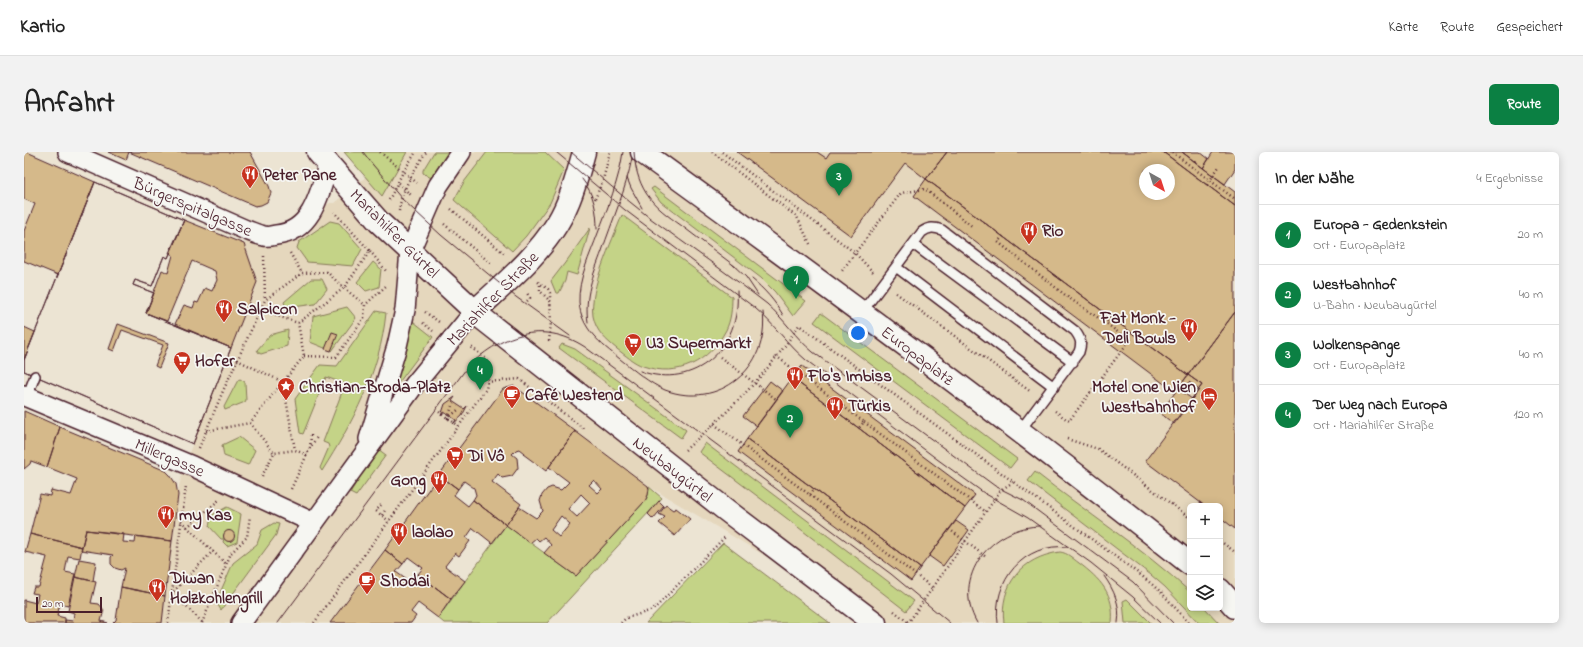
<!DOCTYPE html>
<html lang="de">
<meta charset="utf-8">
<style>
:root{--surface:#fff;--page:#f2f2f2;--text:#222;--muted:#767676;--line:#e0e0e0;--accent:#0b8043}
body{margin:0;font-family:"Indie Flower",sans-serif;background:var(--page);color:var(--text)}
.controls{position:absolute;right:12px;bottom:12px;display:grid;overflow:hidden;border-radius:6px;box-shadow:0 2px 10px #0003}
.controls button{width:36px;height:36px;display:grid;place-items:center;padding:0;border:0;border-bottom:1px solid var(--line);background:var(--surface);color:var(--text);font:20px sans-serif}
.compass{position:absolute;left:1115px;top:12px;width:36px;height:36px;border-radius:50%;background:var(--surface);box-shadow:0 2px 10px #0003;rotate:141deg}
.scale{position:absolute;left:12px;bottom:10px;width:66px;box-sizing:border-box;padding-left:4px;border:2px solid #4a1f2b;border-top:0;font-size:11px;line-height:14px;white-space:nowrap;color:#4a1f2b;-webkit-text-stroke:3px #f6f6f2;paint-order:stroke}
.you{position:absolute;left:834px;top:181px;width:14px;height:14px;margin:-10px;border:3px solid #fff;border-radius:50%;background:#1a73e8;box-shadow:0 0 0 6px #1a73e833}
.badge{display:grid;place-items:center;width:26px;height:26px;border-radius:50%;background:var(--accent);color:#fff;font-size:13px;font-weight:700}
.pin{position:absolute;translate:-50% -33px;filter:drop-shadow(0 1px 2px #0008)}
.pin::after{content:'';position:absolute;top:21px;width:14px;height:12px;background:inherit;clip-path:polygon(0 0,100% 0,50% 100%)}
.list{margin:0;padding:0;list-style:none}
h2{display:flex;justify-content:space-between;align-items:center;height:52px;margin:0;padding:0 16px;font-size:17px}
h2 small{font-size:13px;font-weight:400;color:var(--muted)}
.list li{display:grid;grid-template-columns:26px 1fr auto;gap:12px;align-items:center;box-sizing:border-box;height:60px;padding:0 16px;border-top:1px solid var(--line)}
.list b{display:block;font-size:15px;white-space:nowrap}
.list p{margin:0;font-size:13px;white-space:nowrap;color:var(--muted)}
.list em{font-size:13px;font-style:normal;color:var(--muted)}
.icon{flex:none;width:22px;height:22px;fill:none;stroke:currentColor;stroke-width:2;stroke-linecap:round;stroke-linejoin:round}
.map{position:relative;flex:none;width:1211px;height:471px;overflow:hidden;border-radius:6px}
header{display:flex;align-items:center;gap:24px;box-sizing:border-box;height:56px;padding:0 20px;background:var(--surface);border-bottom:1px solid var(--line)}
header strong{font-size:19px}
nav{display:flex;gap:22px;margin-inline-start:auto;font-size:14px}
.intro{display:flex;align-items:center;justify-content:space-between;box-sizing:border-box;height:96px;padding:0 24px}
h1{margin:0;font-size:28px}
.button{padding:10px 18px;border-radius:6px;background:var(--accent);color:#fff;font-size:14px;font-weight:700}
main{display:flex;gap:24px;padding:0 24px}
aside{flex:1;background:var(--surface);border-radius:6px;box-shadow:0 2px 10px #0003}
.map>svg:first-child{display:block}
.built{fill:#e5d7bd;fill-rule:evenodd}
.green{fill:#c4d387;stroke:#877959}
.building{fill:#d5b98a;stroke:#4a1f2b;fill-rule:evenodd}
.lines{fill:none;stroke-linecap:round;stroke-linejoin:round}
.service-casing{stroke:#4a1f2b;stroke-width:12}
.minor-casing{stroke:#4a1f2b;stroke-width:22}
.tertiary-casing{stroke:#4a1f2b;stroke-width:25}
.primary-casing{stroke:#4a1f2b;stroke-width:25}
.path{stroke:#4a1f2b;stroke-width:2.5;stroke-dasharray:1 3;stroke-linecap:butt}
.service{stroke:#f6f6f2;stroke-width:9}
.minor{stroke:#f6f6f2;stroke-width:19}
.tertiary{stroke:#f6f6f2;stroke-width:22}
.primary{stroke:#f6f6f2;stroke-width:22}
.tram{stroke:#4a1f2b;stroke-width:1}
.labels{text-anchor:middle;stroke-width:3.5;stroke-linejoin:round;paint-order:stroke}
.poi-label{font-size:17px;font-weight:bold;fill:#4a1f2b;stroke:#f6f6f2;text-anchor:start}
.street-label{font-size:17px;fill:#4a1f2b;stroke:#f6f6f2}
</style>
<header>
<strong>Kartio</strong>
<nav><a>Karte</a><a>Route</a><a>Gespeichert</a></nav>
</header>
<div class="intro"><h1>Anfahrt</h1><a class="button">Route</a></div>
<main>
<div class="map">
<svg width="1211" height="471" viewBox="0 0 1211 471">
<rect width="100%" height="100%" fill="#ece4d3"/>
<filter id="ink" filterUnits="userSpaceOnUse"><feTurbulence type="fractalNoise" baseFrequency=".025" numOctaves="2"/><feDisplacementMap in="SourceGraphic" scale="8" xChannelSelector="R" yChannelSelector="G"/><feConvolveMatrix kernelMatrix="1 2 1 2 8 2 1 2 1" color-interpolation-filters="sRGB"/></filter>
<g filter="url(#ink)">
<path class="built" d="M368 0H1139L1211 54V471H854L624 334 490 234 479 237 306 471H138L155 334 161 311 233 130 220 92 225 88 281 80 291 72 302 53 306 51H310L349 19ZM1121 18H1145V42H1121ZM1166 354H1196V456H1166Z"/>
<path class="green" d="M320 0H383L358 44Z
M410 0H424L407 26 399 21V18Z
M463 0H521L540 18 526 51 502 84 488 99 430 48 440 30Z
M630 35 782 149 769 164 751 140 737 126 637 50 627 37Z
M598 63 708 145C708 156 707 168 702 178 685 210 654 226 619 214 610 211 601 203 593 197 582 188 572 180 569 164 565 136 588 90 598 63Z
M306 69 315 71 338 97 329 114 283 110 273 96 275 90Z
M566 76 553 123 543 120 541 129 535 141H532L527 129 544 107Z
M349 110 357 117 355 135 342 139 333 130Z
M287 127H298L303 137 291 152 262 156 260 150Z
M323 155 332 166 308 199 286 190 289 164Z
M352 159 362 161C356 220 329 270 298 319L296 316 305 295 304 292 299 290 321 232 302 225 279 282 276 281 271 247 296 213 313 214Z
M797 161 993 307 986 316 790 170Z
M385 166 409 185 364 245Z
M264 178 263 194 237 202 235 201 233 198 246 183Z
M538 192 551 197 662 278 657 286 535 196Z
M216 227 221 230 222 248 221 250 201 258 200 255 214 228Z
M215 285 231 298 224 313 200 304 198 293Z
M681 291 890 449 882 459 761 365 675 300Z
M354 297 362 303 332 344 326 341 351 299Z
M1011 320C1062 360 1118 396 1166 440V456H1181L1195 471H1175L1141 435 1127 423 1004 329Z
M624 334 638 346 523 471H420L414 466 482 373 552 424 621 349 624 343Z
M203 355 217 362 213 390 203 394 199 390 200 387H197L185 374 188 363Z
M250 371 255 372 252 383 197 458 192 450 209 411 233 392 238 378Z
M699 391 806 471H622Z
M1036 400C1044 401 1048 406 1055 411 1076 427 1091 442 1088 471H980C975 433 998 405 1036 400Z
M1103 447 1127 471H1101L1099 449Z"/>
<path class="building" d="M0 0H3L71 30 34 123 0 109V79L11 52 0 47Z
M84 0H105L102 8Z
M105 0H226L245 34 247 41 243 50 237 53 231 54Z
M713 0H793L802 6 806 0H923L902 27 881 11 827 84Z
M923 0H1139L1211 54V160L1164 223 902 27ZM1121 18H1145V42H1121Z
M1139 0H1158L1211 40V54Z
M1158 0H1176L1185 7 1179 16Z
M1189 0H1211V17L1201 32 1179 16Z
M902 27 1164 223 1151 240 890 44Z
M71 30 160 68 144 106 140 104 128 134 111 128 109 133 130 141 122 161 207 196 169 292 0 219V208ZM94 172 145 191 135 216 131 214 139 193 98 178 90 199 85 197Z
M71 30 160 68 144 106 140 104 128 134 111 128 109 133 130 141 122 161 207 196 169 292 0 219V208Z
M160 68 220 92 233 130 207 196 151 172 160 153 169 156 171 150 174 151 181 136 188 139 193 128 191 119 168 109 143 169 122 161 138 118 144 121 149 103 145 101Z
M1211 160V377L1196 365V354H1181L1121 309 1178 233 1164 223Z
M0 175 11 180 0 208Z
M308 180 314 182 307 199 301 197Z
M778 214 951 343 941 356 768 226Z
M1164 223 1178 233 1150 272 1136 261Z
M768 226 941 356 896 416 723 287Z
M746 229 759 239 733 274 719 264Z
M1165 230 1175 238 1168 247 1158 240Z
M490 234 551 279 522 319 499 302 500 301 495 297 492 298 488 302 493 306 494 316 488 324 478 326 474 322 468 330 497 352 482 373 449 348 452 343 450 336 440 329 434 337 415 323 479 237Z
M431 245 428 249 440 257 443 254 438 264 429 272 432 268 420 260 417 264 421 252Z
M0 259 36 275 23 315 7 309 6 312 0 317Z
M36 275 142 319 146 323 152 332 154 343 148 389 62 378 58 395 6 382 16 342 26 344 27 338 47 343 53 327 23 315Z
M551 279 624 334 625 337 624 343 621 349 552 424 520 401 527 393 520 385 515 389 512 386 506 391 482 373 495 355 512 366 519 359 516 349 518 343 523 337 528 335 537 338 545 330 525 315ZM570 328 578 337 574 341 565 333ZM557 342 566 351 553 365 544 357ZM537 364 546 372 535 385 527 378Z
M723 287 896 416 887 429 714 300Z
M415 323 434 337 430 343 444 354 449 348 482 373 468 391 449 376 442 386 446 389 435 404 431 401 421 414 441 429 427 447 394 422 399 416 384 405 379 412 361 398Z
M635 349 640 354 629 367 624 362Z
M642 353 649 358 652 356 666 367 651 384 635 371 641 365 635 362Z
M932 369 945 378 919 414 905 404Z
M62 378 100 382 99 390 111 391 112 384 148 389 141 444 97 435 101 416 97 418 91 416 87 412V405L89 403 57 398Z
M199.5 384a5.5 5.5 0 1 1 11 0a5.5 5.5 0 1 1-11 0Z
M6 382 58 395 56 406 44 404 41 420 51 422 44 454 36 452 33 464 41 466V471H0V448L12 451 14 442 8 441 10 435H15L23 405 1 400Z
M361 398 379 412 372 420 387 431 394 422 427 447 414 466 394 451 387 460 392 464 387 471H306Z
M55 407 72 410 69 429 51 425Z
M51 425 72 430 67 451 75 452 80 458 77 469 84 471H41V468L49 469 50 461 44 459Z
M97 435 141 444 138 471H89L92 468Z"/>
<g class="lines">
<defs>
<path id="service" d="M889 92 1049 210
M872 115 1030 235
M838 160 898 80C905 75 910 75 918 78L1051 179C1057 187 1058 191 1055 200L995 280
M3 245 11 224"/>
<path id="minor" d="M44 0 222 78C228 80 234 83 240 84 244 85 248 84 252 83 288 80 296 41 304 13
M0 243 3 245 168 314 290 371
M345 287 373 194 381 158 386 99 414 34 437 0
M217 471 391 232 451 159"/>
<path id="tertiary" d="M451 159C480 132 512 106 533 72 547 49 553 25 560 0"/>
<path id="primary" d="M294 0 355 70 459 167 702 358 851 471
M618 0C803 134 988 270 1166 412
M1196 438 1211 455"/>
</defs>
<use href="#service" class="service-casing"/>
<use href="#minor" class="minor-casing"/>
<use href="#tertiary" class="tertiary-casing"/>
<use href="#primary" class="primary-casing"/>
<path class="path" d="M356 0 393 31
M688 0 773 65 787 94
M698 0 831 101 818 119
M1148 0 1211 47
M374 31 387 43
M1183 33 1196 13
M571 47 579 28 586 0
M365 48 379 20 392 0
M427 57 481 102
M375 59C378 36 390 19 402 0
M420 72 469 113
M979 84 974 90 1045 146 1082 171
M346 99 362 119
M266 101 278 121
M240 104 241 148
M849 120 831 101 877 41 901 37 949 75
M514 130 524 137 526 141 527 170 525 190
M516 133V139L527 150
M872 141 1007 240
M503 149 506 146 503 141
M236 158 274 171
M401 160 415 170
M274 171 320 136 346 99 310 60
M399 171 409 179
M280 204 312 205 340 166 341 153 362 134
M752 204 840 270 835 276
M696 205 752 247
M213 208 259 230 271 298
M463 230 495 227 560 277
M428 254 424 266 434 258
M1031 259 1045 269 1105 189 1082 171 1087 165
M415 260 435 274
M840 270 962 360
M226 271 250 301 271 298 283 303
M690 272 786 343 790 337
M182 279 226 271 280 204 274 171
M287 283 286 296 293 285
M1043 287 1074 297 1166 366
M175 296 199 239 241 148 278 121 303 120 320 136 341 153
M661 298C703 261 745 221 775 173L1118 424 1137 440 1165 471
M238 324 250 301
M267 337 286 296
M786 343 909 436
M357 353 352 359 365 369
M358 363 362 357
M157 369 203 413
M163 375 195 348
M925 377 962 405
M1196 389 1211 400
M870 459 885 471
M178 470 148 441 189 399
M144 471 162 334
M178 471 207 401 223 385 226 364
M290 471 462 237 467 213 460 205 447 195
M597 471 602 466 629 458 701 385
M884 471 977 338 989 330"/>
<use href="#service" class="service"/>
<use href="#minor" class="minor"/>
<use href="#tertiary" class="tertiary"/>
<use href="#primary" class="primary"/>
<path class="tram" d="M339 0 349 13 378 47 417 83 492 145 546 184
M532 0 601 58 731 156C750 172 763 192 782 208L913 307 960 341 1004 366 1067 411 1109 445 1136 471
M547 0C573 22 599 45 626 66 665 95 705 122 743 152 760 167 772 186 789 200L971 334 999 348 1109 430 1149 471
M599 0C595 28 584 55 574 81 566 103 554 127 555 150 557 177 577 192 596 207 610 218 625 231 641 238 695 258 746 216 739 160
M610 0C611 15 614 28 622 41 631 55 644 64 658 74 676 88 694 101 712 115
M603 26 607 36 618 56
M558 27C570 42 573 59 573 77
M708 112 722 125 734 143
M728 127C740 137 751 149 759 163
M564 170C560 145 569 123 578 99 588 69 602 38 608 6
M616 219C671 239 718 195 713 139
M1080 424C1090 438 1097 453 1094 471
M254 471 442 217C475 183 518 167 561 195L867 422 926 471
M953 471C926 425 968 374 1017 374
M974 471C968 429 1000 390 1044 395"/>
</g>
</g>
<defs>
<symbol id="restaurant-pin" viewBox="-11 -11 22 30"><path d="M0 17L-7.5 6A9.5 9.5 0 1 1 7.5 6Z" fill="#c8321e" stroke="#f6f6f2"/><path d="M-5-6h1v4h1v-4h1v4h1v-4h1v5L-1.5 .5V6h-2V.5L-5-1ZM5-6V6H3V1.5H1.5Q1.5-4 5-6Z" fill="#fff"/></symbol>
<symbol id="supermarket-pin" viewBox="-11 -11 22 30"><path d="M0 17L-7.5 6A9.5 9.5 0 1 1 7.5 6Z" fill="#c8321e" stroke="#f6f6f2"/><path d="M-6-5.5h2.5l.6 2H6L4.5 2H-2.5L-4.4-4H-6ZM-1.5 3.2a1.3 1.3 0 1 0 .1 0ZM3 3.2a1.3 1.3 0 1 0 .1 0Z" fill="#fff"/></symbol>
<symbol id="sight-pin" viewBox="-11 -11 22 30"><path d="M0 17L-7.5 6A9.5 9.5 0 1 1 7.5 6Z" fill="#c8321e" stroke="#f6f6f2"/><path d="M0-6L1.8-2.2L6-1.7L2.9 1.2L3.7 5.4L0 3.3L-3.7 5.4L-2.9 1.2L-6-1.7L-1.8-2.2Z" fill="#fff"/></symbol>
<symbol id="cafe-pin" viewBox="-11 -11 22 30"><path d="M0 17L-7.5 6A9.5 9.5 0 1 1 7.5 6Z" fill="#c8321e" stroke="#f6f6f2"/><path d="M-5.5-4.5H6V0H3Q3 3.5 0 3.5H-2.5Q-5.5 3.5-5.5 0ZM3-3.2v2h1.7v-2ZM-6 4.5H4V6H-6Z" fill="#fff"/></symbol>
<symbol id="hotel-pin" viewBox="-11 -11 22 30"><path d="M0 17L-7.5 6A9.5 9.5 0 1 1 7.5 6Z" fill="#c8321e" stroke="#f6f6f2"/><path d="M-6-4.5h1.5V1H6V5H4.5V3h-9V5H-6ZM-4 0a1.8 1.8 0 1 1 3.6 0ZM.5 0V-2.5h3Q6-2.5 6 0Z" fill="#fff"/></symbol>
</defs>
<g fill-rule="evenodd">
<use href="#restaurant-pin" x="216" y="12" width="20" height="27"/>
<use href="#restaurant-pin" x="995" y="68" width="20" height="27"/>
<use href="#restaurant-pin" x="190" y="146" width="20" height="27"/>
<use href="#restaurant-pin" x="1155" y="165" width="20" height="27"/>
<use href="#supermarket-pin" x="599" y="180" width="20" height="27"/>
<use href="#supermarket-pin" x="148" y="198" width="20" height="27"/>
<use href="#restaurant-pin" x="761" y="213" width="20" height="27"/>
<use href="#sight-pin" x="252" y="224" width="20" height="27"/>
<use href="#cafe-pin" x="478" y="232" width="20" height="27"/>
<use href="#hotel-pin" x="1175" y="234" width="20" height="27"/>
<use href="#restaurant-pin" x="801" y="243" width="20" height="27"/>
<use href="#supermarket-pin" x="421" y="293" width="20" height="27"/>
<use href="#restaurant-pin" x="405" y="317" width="20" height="27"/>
<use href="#restaurant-pin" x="132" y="352" width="20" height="27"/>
<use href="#restaurant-pin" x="365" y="369" width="20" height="27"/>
<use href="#cafe-pin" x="333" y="418" width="20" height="27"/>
<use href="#restaurant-pin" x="123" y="425" width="20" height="27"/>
</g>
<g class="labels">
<g class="poi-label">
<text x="239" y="28">Peter Pane</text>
<text x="1018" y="84">Rio</text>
<text x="213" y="162">Salpicon</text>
<text x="1152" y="171" text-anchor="end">Fat Monk -<tspan x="1152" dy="20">Deli Bowls</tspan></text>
<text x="622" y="196">U3 Supermarkt</text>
<text x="171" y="214">Hofer</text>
<text x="784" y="229">Flo's Imbiss</text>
<text x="275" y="240">Christian-Broda-Platz</text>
<text x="1172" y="240" text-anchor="end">Motel One Wien<tspan x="1172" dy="20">Westbahnhof</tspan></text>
<text x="501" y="248">Café Westend</text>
<text x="824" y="259">Türkis</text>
<text x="444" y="309">Di Vô</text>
<text x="402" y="333" text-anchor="end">Gong</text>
<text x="155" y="368">my Kas</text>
<text x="388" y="385">laolao</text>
<text x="146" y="431">Diwan<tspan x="146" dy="20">Holzkohlengrill</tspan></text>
<text x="356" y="434">Shodai</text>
</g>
<g class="street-label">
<text transform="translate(169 54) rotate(23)" y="6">Bürgerspitalgasse</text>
<text transform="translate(371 81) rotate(45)" y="6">Mariahilfer Gürtel</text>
<text transform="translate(468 146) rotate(-46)" y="6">Mariahilfer Straße</text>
<text transform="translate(894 203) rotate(37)" y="6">Europaplatz</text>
<text transform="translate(146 305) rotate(23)" y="6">Millergasse</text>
<text transform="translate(649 317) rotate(38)" y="6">Neubaugürtel</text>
</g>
</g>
</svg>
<div class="controls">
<button>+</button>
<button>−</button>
<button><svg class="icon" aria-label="layers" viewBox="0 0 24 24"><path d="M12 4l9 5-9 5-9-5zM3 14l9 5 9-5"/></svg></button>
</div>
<svg class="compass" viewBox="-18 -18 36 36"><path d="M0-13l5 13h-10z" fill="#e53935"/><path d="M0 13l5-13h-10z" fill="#767676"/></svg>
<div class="scale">20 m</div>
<div class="you"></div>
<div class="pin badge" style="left:772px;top:147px">1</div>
<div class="pin badge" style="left:766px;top:286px">2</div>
<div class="pin badge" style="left:815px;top:44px">3</div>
<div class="pin badge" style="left:456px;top:238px">4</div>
</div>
<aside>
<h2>In der Nähe<small>4 Ergebnisse</small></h2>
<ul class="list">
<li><span class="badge">1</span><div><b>Europa - Gedenkstein</b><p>Ort · Europaplatz</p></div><em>20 m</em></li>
<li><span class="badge">2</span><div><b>Westbahnhof</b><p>U-Bahn · Neubaugürtel</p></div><em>40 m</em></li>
<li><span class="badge">3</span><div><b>Wolkenspange</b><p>Ort · Europaplatz</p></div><em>40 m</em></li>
<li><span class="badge">4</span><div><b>Der Weg nach Europa</b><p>Ort · Mariahilfer Straße</p></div><em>120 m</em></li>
</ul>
</aside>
</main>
